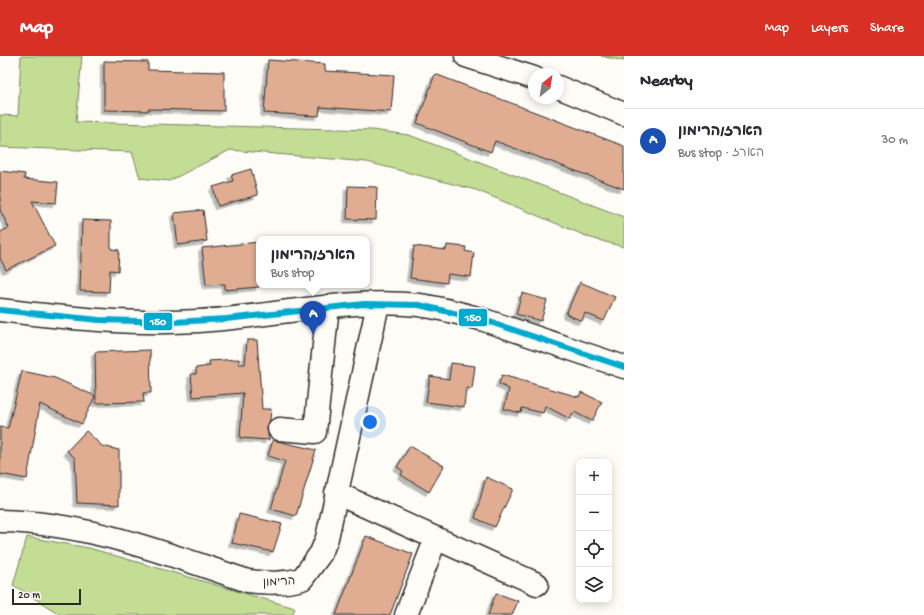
<!DOCTYPE html>
<meta charset="utf-8">
<style>
:root{--surface:#fff;--page:#f2f2f3;--text:#2b2b33;--muted:#7c7c81;--line:#e1e1e2;--accent:#d93025}
body{margin:0;font-family:"Gochi Hand","Playpen Sans Hebrew",sans-serif;background:var(--page);color:var(--text)}
.controls{position:absolute;right:12px;bottom:12px;display:grid;overflow:hidden;border-radius:8px;box-shadow:0 2px 10px #0003}
.controls button{width:36px;height:36px;display:grid;place-items:center;padding:0;border:0;border-bottom:1px solid var(--line);background:var(--surface);color:var(--text);font:20px sans-serif}
.compass{position:absolute;left:528px;top:12px;width:36px;height:36px;border-radius:50%;background:var(--surface);box-shadow:0 2px 10px #0003;rotate:30deg}
.scale{position:absolute;left:12px;bottom:10px;width:69px;box-sizing:border-box;padding-left:4px;border:2px solid #2b2b2b;border-top:0;font-size:11px;line-height:14px;white-space:nowrap;color:#2b2b2b;-webkit-text-stroke:3px #fdfcf7;paint-order:stroke}
.you{position:absolute;left:370px;top:366px;width:14px;height:14px;margin:-10px;border:3px solid #fff;border-radius:50%;background:#1a73e8;box-shadow:0 0 0 6px #1a73e833}
.badge{display:grid;place-items:center;width:26px;height:26px;border-radius:50%;background:var(--accent);color:#fff;font-size:13px;font-weight:700}
.pin{position:absolute;translate:-50% -33px;filter:drop-shadow(0 1px 2px #0008)}
.pin::after{content:'';position:absolute;top:21px;width:14px;height:12px;background:inherit;clip-path:polygon(0 0,100% 0,50% 100%)}
.popup{position:absolute;left:256px;top:180px;width:114px;height:52px;box-sizing:border-box;display:grid;place-content:center;border-radius:8px;background:var(--surface);filter:drop-shadow(0 1px 3px #0005);font-size:13px;white-space:nowrap;color:var(--muted)}
.popup b{font-size:15px;color:var(--text)}
.popup::after{content:'';position:absolute;left:50%;top:100%;margin-left:-8px;border:8px solid transparent;border-top-color:var(--surface)}
.list{margin:0;padding:0;list-style:none}
h2{display:flex;justify-content:space-between;align-items:center;height:52px;margin:0;padding:0 16px;font-size:17px}
h2 small{font-size:13px;font-weight:400;color:var(--muted)}
.list li{display:grid;grid-template-columns:26px 1fr auto;gap:12px;align-items:center;box-sizing:border-box;height:64px;padding:0 16px;border-top:1px solid var(--line)}
.list b{display:block;font-size:15px;white-space:nowrap}
.list p{margin:0;font-size:13px;white-space:nowrap;color:var(--muted)}
.list em{font-size:13px;font-style:normal;color:var(--muted)}
.icon{flex:none;width:22px;height:22px;fill:none;stroke:currentColor;stroke-width:2;stroke-linecap:round;stroke-linejoin:round}
.map{position:relative;flex:none;width:624px;height:559px;overflow:hidden}
header{display:flex;align-items:center;gap:24px;box-sizing:border-box;height:56px;padding:0 20px;background:var(--accent);color:#fff}
header strong{font-size:19px}
nav{display:flex;gap:22px;margin-inline-start:auto;font-size:14px}
main{display:flex}
aside{flex:1;background:var(--surface)}
.map>svg:first-child{display:block}
.green{fill:#c4dd94;stroke:#788460}
.building{fill:#e0ad93;stroke:#2b2b2b;filter:url(#shadow)}
.lines{fill:none;stroke-linecap:round;stroke-linejoin:round}
.minor-casing{stroke:#2b2b2b;stroke-width:25}
.minor{stroke:#fdfcf7;stroke-width:22}
.bus-1-casing{stroke:#fdfcf7;stroke-width:9}
.bus-1{stroke:#00a9ce;stroke-width:6}
.labels{text-anchor:middle;stroke-width:4;stroke-linejoin:round;paint-order:stroke}
.street-label{font-size:12px;fill:#2b2b2b;stroke:#fdfcf7}
.line-badge{stroke:#fdfcf7;stroke-width:1.5}
.badge-label{font-size:11px;text-anchor:middle;font-weight:bold;fill:#fff}
</style>
<header>
<strong>Map</strong>
<nav><a>Map</a><a>Layers</a><a>Share</a></nav>
</header>
<main>
<div class="map">
<svg width="624" height="559" viewBox="0 0 624 559">
<defs>
<filter id="shadow"><feDropShadow dx="-3.5" dy="3.5" stdDeviation="0" flood-color="#0004"/></filter>
</defs>
<rect width="100%" height="100%" fill="#fdfcf7"/>
<filter id="ink" filterUnits="userSpaceOnUse"><feTurbulence type="fractalNoise" baseFrequency=".025" numOctaves="2"/><feDisplacementMap in="SourceGraphic" scale="8" xChannelSelector="R" yChannelSelector="G"/><feConvolveMatrix kernelMatrix="1 2 1 2 8 2 1 2 1" color-interpolation-filters="sRGB"/></filter>
<g filter="url(#ink)">
<path class="green" d="M21 0H82L76 66 372 74 409 79 624 161V191L591 182 476 134 367 106 230 94 169 125 140 122 132 96 0 91V59L18 60Z
M601 0H624V5Z
M27 481 89 492 295 552 292 559H61L13 529Z"/>
<path class="building" d="M268 4 325 8V15L394 19 391 56 320 51 319 60 264 57Z
M104 5 148 6V14L224 16V55L148 53V55L104 54Z
M435 18 624 90V133L495 85 491 96 417 67Z
M251 113 258 139 218 150 213 131 233 125 231 119Z
M0 115 25 118 24 123 58 126 56 147 32 145 55 190 6 214 0 202V176L9 172 0 154Z
M348 130 377 131 376 164 347 163Z
M203 154 207 185 178 189 174 157Z
M82 164 111 165V193L119 194 118 215 110 214 109 236 80 235Z
M259 186V231L225 234V228L206 229 202 192Z
M447 189 466 191 465 195 474 197 471 221 448 218 447 227 410 222 414 190 446 194Z
M580 226 615 241 604 265 585 257 582 265 566 258Z
M522 237 547 244 541 265 516 258Z
M247 284H257L262 353H271L270 364 267 372 269 384 240 382 243 337 193 341 191 318H196V312L210 310 209 305 239 303V308H245Z
M150 294 151 337H143L144 346 96 347 95 296Z
M451 307 475 310 472 333 466 332 464 351 426 346 430 320 449 323Z
M22 315 55 322 95 340 82 368 40 348 27 423 0 418V371L8 372Z
M502 319 579 341 581 336 602 346 592 365 574 356 570 363 545 350 543 357 522 352 521 357 504 353 509 333 499 328Z
M86 375 102 390 119 394V449L77 447 75 402 67 395Z
M273 384 316 394 296 460 271 453 285 405 268 400Z
M410 390 444 410 429 436 401 419 403 415 397 411Z
M486 421 513 433 495 471 475 462Z
M239 458 282 468 273 496 232 487Z
M366 480 413 498 390 559H336Z
M496 537 518 545 512 559H488Z"/>
<g class="lines">
<defs>
<path id="minor" d="M466 0 534 22
M558 31 624 58
M0 254C66 262 132 269 199 265 272 261 345 241 419 249 441 252 463 258 484 264L624 311
M279 373 315 376 328 250
M336 437 537 528
M0 465C86 466 167 498 248 525 267 527 283 528 302 523L321 497 327 482 378 248
M406 559 436 482"/>
</defs>
<use href="#minor" class="minor-casing"/>
<use href="#minor" class="minor"/>
<defs>
<path id="bus-1" d="M0 254 99 264 174 266 226 263 364 248 419 249 484 264 624 311"/>
</defs>
<use href="#bus-1" class="bus-1-casing"/>
<use href="#bus-1" class="bus-1"/>
</g>
</g>
<g class="labels">
<g class="street-label">
<text transform="translate(279 525) rotate(-3)" y="4">הרימון</text>
</g>
</g>
<g class="line-badge">
<rect x="458" y="252" width="30" height="19" rx="4" fill="#00a9ce"/>
<rect x="143" y="256" width="30" height="19" rx="4" fill="#00a9ce"/>
</g>
<g class="badge-label">
<text x="473" y="265">150</text>
<text x="158" y="269">150</text>
</g>
</svg>
<div class="controls">
<button>+</button>
<button>−</button>
<button><svg class="icon" aria-label="locate" viewBox="0 0 24 24"><circle cx="12" cy="12" r="6"/><path d="M12 2v4M12 18v4M2 12h4M18 12h4"/></svg></button>
<button><svg class="icon" aria-label="layers" viewBox="0 0 24 24"><path d="M12 4l9 5-9 5-9-5zM3 14l9 5 9-5"/></svg></button>
</div>
<svg class="compass" viewBox="-18 -18 36 36"><path d="M0-13l5 13h-10z" fill="#e53935"/><path d="M0 13l5-13h-10z" fill="#7c7c81"/></svg>
<div class="scale">20 m</div>
<div class="you"></div>
<div class="pin badge" style="left:313px;top:278px;background:#1a4fb4">A</div>
<div class="popup"><b>הארז/הרימון</b>Bus stop</div>
</div>
<aside>
<h2>Nearby<small></small></h2>
<ul class="list">
<li><span class="badge" style="background:#1a4fb4">A</span><div><b>הארז/הרימון</b><p>Bus stop · הארז</p></div><em>30 m</em></li>
</ul>
</aside>
</main>
